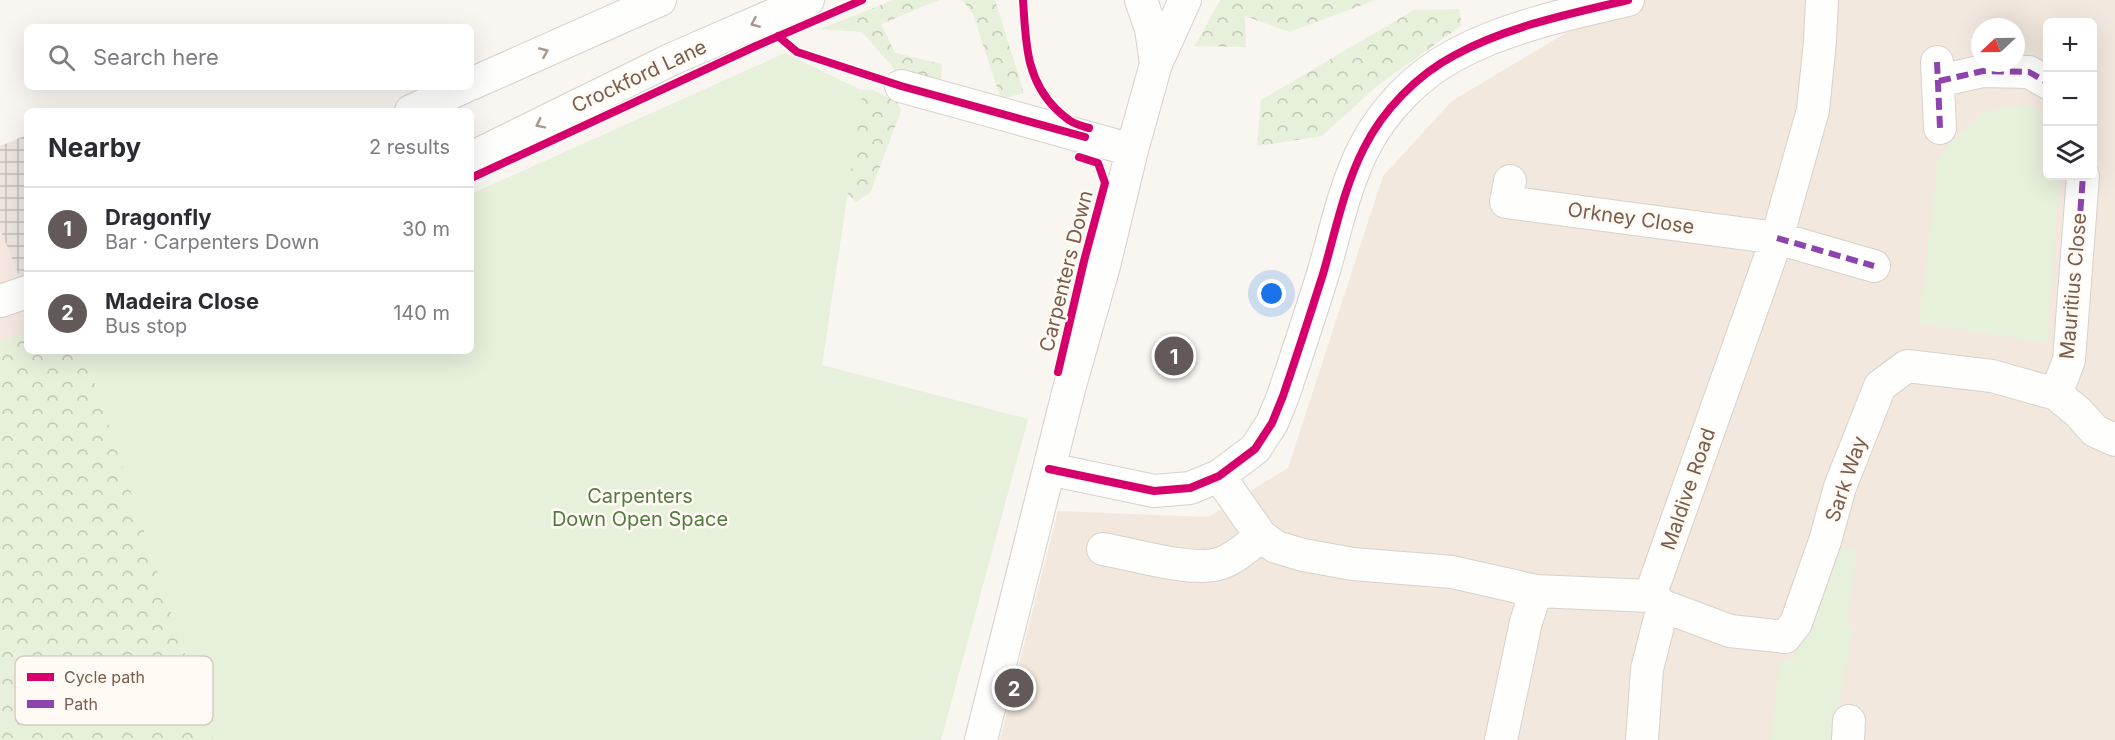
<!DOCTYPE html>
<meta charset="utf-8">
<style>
:root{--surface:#fff;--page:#f7f7f7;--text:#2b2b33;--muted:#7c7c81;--line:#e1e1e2;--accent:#625958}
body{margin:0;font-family:Inter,sans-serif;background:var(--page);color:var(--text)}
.controls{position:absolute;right:18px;top:18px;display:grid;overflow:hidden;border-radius:9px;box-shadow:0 6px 24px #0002}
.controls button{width:54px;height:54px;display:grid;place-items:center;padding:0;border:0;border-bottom:2px solid var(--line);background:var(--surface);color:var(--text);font:30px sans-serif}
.compass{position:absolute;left:1971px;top:18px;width:54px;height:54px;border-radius:50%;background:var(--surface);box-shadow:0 6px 24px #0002;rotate:248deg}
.you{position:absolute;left:1272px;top:294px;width:21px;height:21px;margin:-15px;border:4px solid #fff;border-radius:50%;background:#1a73e8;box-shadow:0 0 0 9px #1a73e833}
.badge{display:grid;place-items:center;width:39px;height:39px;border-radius:50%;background:var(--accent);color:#fff;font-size:20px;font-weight:700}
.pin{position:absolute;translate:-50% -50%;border:3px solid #fff;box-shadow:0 2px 6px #0006}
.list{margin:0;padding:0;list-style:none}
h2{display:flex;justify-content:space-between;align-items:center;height:78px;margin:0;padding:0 24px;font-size:26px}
h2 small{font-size:20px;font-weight:400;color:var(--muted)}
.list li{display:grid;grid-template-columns:39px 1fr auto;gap:18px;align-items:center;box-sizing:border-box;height:84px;padding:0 24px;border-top:2px solid var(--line)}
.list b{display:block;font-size:22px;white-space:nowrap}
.list p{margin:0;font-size:20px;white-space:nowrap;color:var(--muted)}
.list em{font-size:20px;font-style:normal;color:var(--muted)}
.icon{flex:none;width:33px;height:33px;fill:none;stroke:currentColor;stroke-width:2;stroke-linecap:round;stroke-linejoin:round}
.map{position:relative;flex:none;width:2115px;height:740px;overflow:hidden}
.search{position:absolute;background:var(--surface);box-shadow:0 6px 24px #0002;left:24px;top:24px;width:450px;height:66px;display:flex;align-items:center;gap:15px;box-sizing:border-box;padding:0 21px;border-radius:9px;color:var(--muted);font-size:22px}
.panel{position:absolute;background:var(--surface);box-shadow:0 6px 24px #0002;left:24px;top:108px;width:450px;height:246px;border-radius:9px}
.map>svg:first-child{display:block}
.residential{fill:#f2e8de;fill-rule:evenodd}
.commercial{fill:#f6e8e1}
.industrial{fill:url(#industrial-grid)}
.forest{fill:url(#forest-crowns)}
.park{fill:#e7f0db}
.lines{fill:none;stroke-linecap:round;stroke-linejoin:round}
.minor-casing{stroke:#d7d1cb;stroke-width:34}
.minor{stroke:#fefefd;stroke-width:32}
.quiet{stroke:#8e44ad;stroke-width:6;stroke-dasharray:12 6;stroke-linecap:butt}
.cycleway-casing{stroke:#fffaf3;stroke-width:11}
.cycleway{stroke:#d6006c;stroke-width:8}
.oneway{stroke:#a8958b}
.labels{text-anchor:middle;stroke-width:5;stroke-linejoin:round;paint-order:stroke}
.street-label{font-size:20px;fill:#7a5c4d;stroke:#fffaf3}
.park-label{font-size:20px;fill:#537a41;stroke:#fffaf3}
.key{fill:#fffaf3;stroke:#d7cbc1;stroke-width:1.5}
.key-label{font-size:16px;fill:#7a5c4d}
</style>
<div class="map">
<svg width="2115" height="740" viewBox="0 0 2115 740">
<defs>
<pattern id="industrial-grid" width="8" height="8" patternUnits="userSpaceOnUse" patternTransform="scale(1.5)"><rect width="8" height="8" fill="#ede5e0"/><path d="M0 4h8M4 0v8" fill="none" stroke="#c5bdb8"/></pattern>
<pattern id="forest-crowns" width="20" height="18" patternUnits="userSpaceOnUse" patternTransform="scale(1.5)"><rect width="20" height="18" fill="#e7f0db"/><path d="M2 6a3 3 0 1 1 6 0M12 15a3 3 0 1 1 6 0" fill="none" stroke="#c0c6b4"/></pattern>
</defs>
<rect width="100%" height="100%" fill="#f9f5f0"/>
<path class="residential" d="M1621 0H2115V740H1000L1058 511 1208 517 1288 468 1383 176 1452 101ZM2048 22H2092V176H2048ZM1980 27H2016V63H1980Z"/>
<path class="commercial" d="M0 163 27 220V331L0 341Z"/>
<path class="industrial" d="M27 135V284L23 285 0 229V146Z"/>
<path class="forest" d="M894 0H939L881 24 895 53 942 64 941 81 897 72 862 32 820 29Z
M962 0H995L1024 93 1001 99 973 14Z
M1220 0H1376L1289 32 1245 16 1246 47 1195 46Z
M1459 9 1462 25 1378 85 1322 136 1257 146 1261 100 1414 10Z
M819 88 873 90 897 102 901 111 870 193 856 202 825 171Z
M27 331V351H84L214 740H0V341Z"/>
<path class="park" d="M785 53 863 91 822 365 1028 419 941 740H214L84 351H471V194Z
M2030 105 2047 117 2048 176H2059L2047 343 1919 323 1938 156 1984 111Z
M1843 547 1857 551 1847 626 1853 628 1833 740H1770L1780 662 1794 660Z"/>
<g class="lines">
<defs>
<path id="minor" d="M1141 0 1151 29 1156 64
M1937 62 1940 128
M1939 81 1983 71 2029 72 2048 83
M471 84 660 0
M901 86 1132 150
M411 111 464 87
M471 158 672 59 808 0
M1510 181 1506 202 1777 238 1874 266
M0 301 27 292
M2056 394 2069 360 2083 176
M1049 469 1154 491 1190 488 1219 476 1255 449 1272 423 1283 396C1297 355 1310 315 1323 274 1335 233 1344 187 1364 148 1383 110 1417 75 1455 55 1506 27 1572 13 1628 0
M1219 476 1261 536 1276 547 1303 555 1353 564 1452 572 1536 591 1650 596
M1103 549C1131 554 1192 572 1218 564 1234 560 1248 546 1261 536
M1650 596 1663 606 1730 631 1785 637 1796 623 1825 541 1840 487 1880 386 1907 366 1992 376 2056 394 2078 412 2095 431 2115 440
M1650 596 1777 238 1813 110 1820 41 1822 0
M981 740 1069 389 1104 266 1132 150 1156 64 1185 0
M1501 740 1526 622 1536 591
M1642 740 1647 669 1663 606
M1848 740 1849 721"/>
</defs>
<use href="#minor" class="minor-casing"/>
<use href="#minor" class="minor"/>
<path class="quiet" d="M1937 62 1940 128
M1939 81 1983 71 2029 72 2048 83
M2079 229 2083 176
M1777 238 1874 266"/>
<defs>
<path id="cycleway" d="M1023 0C1026 41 1025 79 1057 110 1069 121 1073 124 1089 128
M778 36 797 52 901 86 1085 137
M471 178 756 46 862 0
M1058 372 1084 261 1105 183 1098 163 1079 157
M1049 469 1154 491 1190 488 1219 476 1255 449 1272 423 1283 396C1297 355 1310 315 1323 274 1335 233 1344 187 1364 148 1383 110 1417 75 1455 55 1506 27 1572 13 1628 0"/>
</defs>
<use href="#cycleway" class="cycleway-casing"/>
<use href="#cycleway" class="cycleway"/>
</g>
<defs><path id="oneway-chevron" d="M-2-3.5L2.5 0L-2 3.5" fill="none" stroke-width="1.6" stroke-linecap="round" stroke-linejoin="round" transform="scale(1.5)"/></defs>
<g class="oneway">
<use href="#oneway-chevron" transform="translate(755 23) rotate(156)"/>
<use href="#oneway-chevron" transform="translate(544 52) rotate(-24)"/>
<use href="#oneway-chevron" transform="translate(540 124) rotate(154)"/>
</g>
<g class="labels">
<g class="street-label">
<text transform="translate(639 76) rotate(-25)" y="7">Crockford Lane</text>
<text transform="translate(1631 218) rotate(8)" y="7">Orkney Close</text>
<text transform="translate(1066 271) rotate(-76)" y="7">Carpenters Down</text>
<text transform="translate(2073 286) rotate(-85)" y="7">Mauritius Close</text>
<text transform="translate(1846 479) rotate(-71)" y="7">Sark Way</text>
<text transform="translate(1688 489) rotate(-71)" y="7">Maldive Road</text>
</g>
<g class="park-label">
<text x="640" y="503">Carpenters<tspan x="640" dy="23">Down Open Space</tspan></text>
</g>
</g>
<rect x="15" y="656" width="198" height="69" rx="9" class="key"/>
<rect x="27" y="673" width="27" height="8" fill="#d6006c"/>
<rect x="27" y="700" width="27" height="8" fill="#8e44ad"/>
<g class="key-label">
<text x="64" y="683">Cycle path</text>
<text x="64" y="710">Path</text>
</g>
</svg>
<div class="controls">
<button>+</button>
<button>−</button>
<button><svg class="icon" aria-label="layers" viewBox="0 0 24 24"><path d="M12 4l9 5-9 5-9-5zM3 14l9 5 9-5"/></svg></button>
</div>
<svg class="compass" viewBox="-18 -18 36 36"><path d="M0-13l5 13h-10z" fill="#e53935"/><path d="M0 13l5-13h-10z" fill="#7c7c81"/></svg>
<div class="you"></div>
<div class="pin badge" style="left:1174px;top:356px">1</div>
<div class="pin badge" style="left:1014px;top:688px">2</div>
<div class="search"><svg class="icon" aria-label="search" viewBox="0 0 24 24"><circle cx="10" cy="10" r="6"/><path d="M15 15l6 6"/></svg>Search here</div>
<section class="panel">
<h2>Nearby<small>2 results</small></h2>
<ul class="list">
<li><span class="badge">1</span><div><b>Dragonfly</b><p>Bar · Carpenters Down</p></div><em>30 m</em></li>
<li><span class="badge">2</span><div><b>Madeira Close</b><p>Bus stop</p></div><em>140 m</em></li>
</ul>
</section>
</div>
